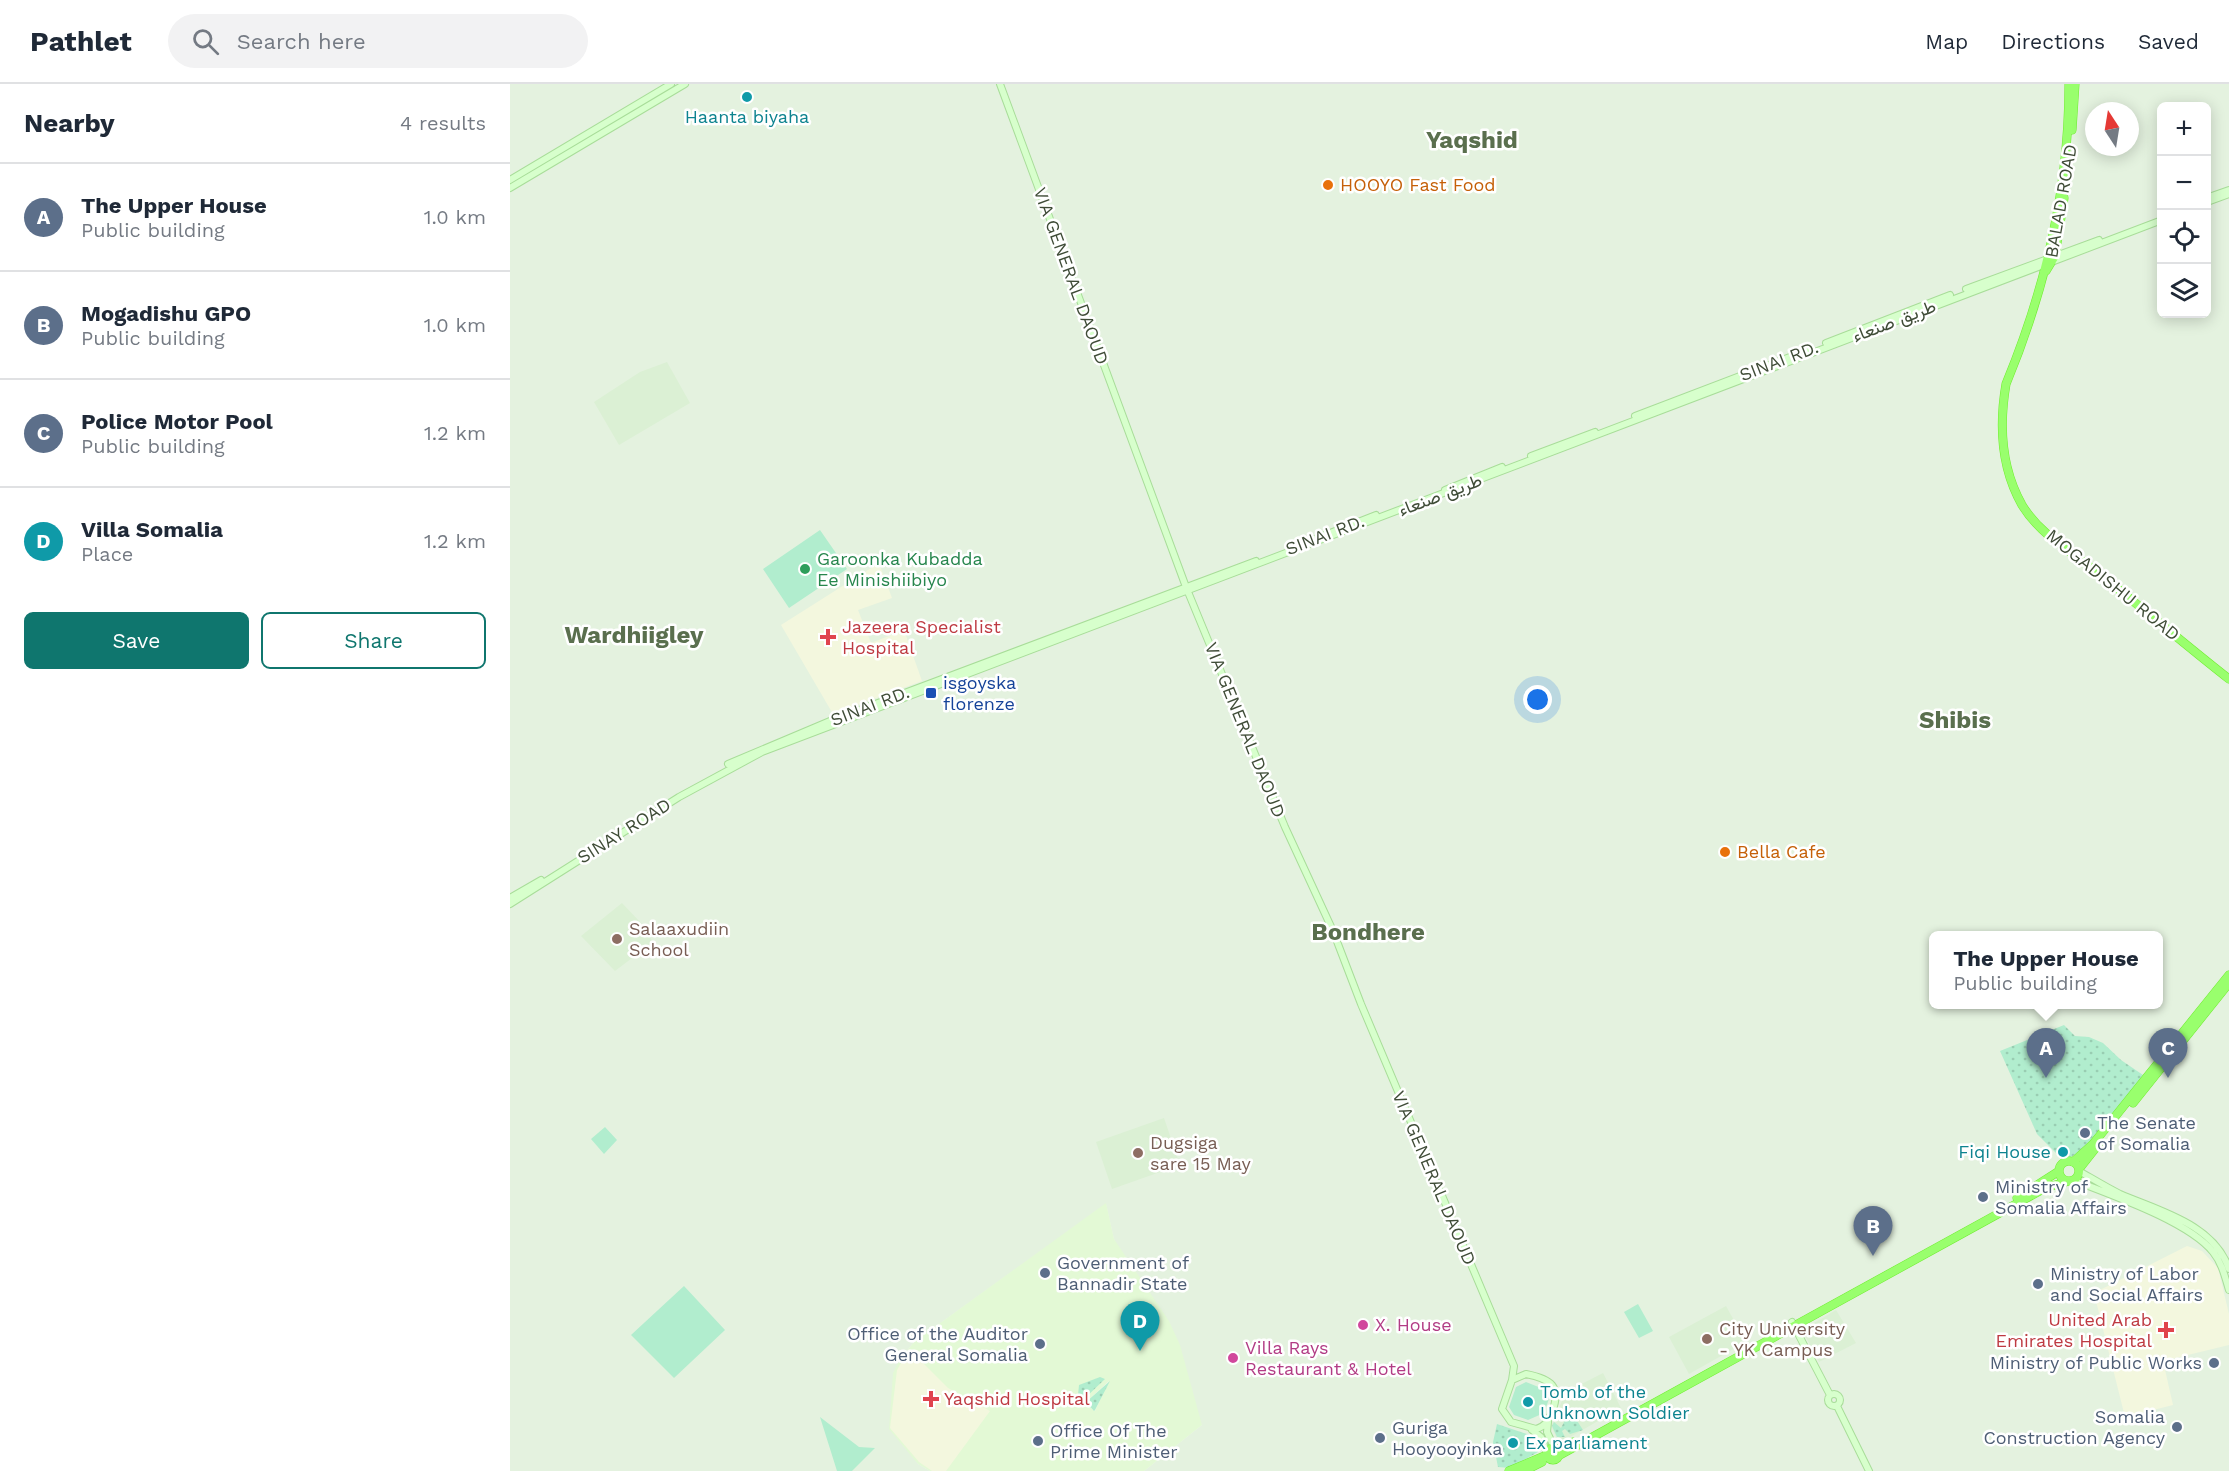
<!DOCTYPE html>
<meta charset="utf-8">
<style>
:root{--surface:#fff;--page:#f2f2f3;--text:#1f2937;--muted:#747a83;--line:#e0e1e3;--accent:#0f766e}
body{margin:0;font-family:"Work Sans",Vazirmatn,sans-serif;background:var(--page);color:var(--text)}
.controls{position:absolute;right:18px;top:18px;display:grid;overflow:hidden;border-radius:9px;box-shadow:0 3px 15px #0003}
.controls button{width:54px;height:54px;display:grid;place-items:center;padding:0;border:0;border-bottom:2px solid var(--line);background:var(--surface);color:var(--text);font:30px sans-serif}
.compass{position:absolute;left:1575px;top:18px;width:54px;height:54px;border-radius:50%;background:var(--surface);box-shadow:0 3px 15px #0003;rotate:348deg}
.you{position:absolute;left:1028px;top:616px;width:21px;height:21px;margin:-15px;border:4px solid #fff;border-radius:50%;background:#1a73e8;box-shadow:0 0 0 9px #1a73e833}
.badge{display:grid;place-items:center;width:39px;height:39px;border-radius:50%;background:var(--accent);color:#fff;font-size:20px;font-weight:700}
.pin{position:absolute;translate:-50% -50px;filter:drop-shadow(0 2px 3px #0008)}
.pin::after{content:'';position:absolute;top:32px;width:21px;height:18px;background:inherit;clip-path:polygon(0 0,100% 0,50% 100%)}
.popup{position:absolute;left:1419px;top:847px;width:234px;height:78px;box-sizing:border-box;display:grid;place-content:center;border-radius:9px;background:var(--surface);filter:drop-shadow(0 2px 4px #0005);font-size:20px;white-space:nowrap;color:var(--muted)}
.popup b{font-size:22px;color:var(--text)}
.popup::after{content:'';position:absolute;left:50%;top:100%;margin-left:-12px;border:12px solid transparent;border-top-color:var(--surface)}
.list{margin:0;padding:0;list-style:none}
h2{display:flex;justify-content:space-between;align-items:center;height:78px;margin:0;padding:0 24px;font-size:26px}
h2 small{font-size:20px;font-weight:400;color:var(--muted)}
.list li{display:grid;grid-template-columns:39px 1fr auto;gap:18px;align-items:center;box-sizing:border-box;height:108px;padding:0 24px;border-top:2px solid var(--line)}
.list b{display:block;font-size:22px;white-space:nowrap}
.list p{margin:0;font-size:20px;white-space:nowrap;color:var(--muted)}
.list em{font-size:20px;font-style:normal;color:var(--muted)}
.actions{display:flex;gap:12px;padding:18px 24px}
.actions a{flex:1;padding:14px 0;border:2px solid var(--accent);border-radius:9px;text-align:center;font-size:21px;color:var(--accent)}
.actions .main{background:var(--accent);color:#fff}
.icon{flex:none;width:33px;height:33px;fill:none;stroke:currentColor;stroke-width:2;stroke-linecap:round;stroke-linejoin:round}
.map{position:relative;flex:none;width:1719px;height:1387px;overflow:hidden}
header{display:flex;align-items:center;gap:36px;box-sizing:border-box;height:84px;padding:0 30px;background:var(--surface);border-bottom:2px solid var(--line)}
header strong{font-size:28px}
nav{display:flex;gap:33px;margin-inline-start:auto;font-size:21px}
.search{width:420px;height:54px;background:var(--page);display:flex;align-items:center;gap:15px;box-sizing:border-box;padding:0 21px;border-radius:33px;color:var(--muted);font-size:22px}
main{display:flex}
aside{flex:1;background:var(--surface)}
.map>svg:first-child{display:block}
.residential{fill:#e4f2df;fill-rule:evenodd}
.commercial{fill:#e3f9d5;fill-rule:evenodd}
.education{fill:#dbf0d4}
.medical{fill:#f3f7de}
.grass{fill:url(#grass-dots)}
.park{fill:#b1edce}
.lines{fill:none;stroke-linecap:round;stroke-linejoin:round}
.secondary-casing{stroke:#a8dd99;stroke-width:8}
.highway-casing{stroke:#70eb30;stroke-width:9}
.secondary{stroke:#d7ffcc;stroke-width:6}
.highway{stroke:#99ff6d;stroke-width:8}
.culture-dot{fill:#0f9aa8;stroke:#fff;stroke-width:2}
.food-dot{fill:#e8710a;stroke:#fff;stroke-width:2}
.leisure-dot{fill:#2e9e5b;stroke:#fff;stroke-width:2}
.health-dot{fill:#e0444e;stroke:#fff;stroke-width:2}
.transit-dot{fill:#1a4fb4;stroke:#fff;stroke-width:2}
.education-dot{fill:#8d6e63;stroke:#fff;stroke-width:2}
.service-dot{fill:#5c6f8a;stroke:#fff;stroke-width:2}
.hotel-dot{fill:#d1479c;stroke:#fff;stroke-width:2}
.labels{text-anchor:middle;stroke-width:5;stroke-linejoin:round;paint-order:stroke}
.culture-label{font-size:18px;fill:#0d838f;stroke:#fff;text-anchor:start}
.food-label{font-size:18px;fill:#c56008;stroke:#fff;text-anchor:start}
.street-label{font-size:18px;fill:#3f4c37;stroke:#fff}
.leisure-label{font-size:18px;fill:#27864d;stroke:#fff;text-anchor:start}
.health-label{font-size:18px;fill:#be3a42;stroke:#fff;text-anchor:start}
.transit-label{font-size:18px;fill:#164399;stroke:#fff;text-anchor:start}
.education-label{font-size:18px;fill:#785e54;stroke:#fff;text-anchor:start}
.service-label{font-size:18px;fill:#4e5e75;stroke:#fff;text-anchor:start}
.hotel-label{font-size:18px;fill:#b23c85;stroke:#fff;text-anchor:start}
.district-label{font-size:24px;font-weight:bold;fill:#5a6f4e;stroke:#fff}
</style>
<header>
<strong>Pathlet</strong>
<div class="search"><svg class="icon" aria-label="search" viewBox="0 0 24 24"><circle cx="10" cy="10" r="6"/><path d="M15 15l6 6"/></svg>Search here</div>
<nav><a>Map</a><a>Directions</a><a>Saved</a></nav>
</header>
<main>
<aside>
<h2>Nearby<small>4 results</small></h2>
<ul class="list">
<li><span class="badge" style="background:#5c6f8a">A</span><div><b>The Upper House</b><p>Public building</p></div><em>1.0 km</em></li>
<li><span class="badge" style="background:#5c6f8a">B</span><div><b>Mogadishu GPO</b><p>Public building</p></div><em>1.0 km</em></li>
<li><span class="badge" style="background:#5c6f8a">C</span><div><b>Police Motor Pool</b><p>Public building</p></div><em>1.2 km</em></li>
<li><span class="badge" style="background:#0f9aa8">D</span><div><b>Villa Somalia</b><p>Place</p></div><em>1.2 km</em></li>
</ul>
<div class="actions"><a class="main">Save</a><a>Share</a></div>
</aside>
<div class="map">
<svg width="1719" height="1387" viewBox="0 0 1719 1387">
<defs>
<pattern id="grass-dots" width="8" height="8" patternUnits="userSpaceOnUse" patternTransform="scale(1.5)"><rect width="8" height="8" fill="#b1edce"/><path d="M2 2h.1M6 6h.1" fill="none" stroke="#99cdb2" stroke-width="1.8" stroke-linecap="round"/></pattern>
</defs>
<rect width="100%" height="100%" fill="#eef6eb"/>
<path class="residential" d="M0 0H1719V1387H634L692 1341 604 1155 596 1120 404 1258 390 1275 408 1380 420 1387H0ZM1652 22H1696V230H1652ZM1584 27H1620V63H1584ZM1424 852H1648V920H1424Z"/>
<path class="commercial" d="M596 1119 604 1155 659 1237 670 1261 692 1341 634 1387H420L408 1380 379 1345 383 1289 390 1275 404 1258ZM599 1297 585 1327 583 1326 576 1318Z"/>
<path class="education" d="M157 278 180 319 109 361 84 318 130 288Z
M112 819 131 839 143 858 105 887 71 852Z
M654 1034 670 1081 602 1105 586 1058Z
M1216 1222 1236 1258 1179 1290 1159 1253Z
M1326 1226 1346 1259 1309 1278 1292 1246Z
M1093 1289 1111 1324 1053 1357 1047 1355 1041 1342 1056 1308Z"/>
<path class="medical" d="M369 479 382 514 348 526 361 559 394 546 412 597 323 630 271 541Z
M1677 1162 1692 1167 1708 1184 1719 1230V1261L1653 1277 1663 1321 1615 1333 1584 1209Z
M399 1265 438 1304 480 1327 436 1387H422L409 1378 380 1344 387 1286Z"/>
<path class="grass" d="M1554 941 1565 952 1579 953 1593 959 1611 976 1633 991C1615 1013 1581 1070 1553 1076L1527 1050 1490 967Z
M590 1293 595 1295 573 1316 568 1311 569 1301Z
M600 1297 585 1326 584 1327 576 1318Z
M1062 1329 1073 1346 1060 1350 1055 1345 1052 1347 1055 1353H1047L1042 1342 1044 1338 1051 1344 1058 1330Z
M987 1340 1023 1352 1028 1368 1000 1384 988 1383 983 1358Z"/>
<path class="park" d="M310 446 337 485 279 524 253 485Z
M95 1043 107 1056 94 1070 81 1055Z
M174 1202 215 1246 164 1294 121 1251Z
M1128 1220 1143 1247 1129 1254 1114 1228Z
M1016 1298 1036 1306 1040 1312 1034 1329 1018 1336 1004 1331 999 1323 1006 1303Z
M310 1333 349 1363 365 1364 342 1387H327Z"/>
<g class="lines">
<defs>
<path id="secondary" d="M490 0 676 503 775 743 823 847 851 920 1004 1282 1002 1296
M0 96 161 0
M0 104 175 0
M1696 114 1719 106
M1700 117 1719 110
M1456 205 1589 156
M1316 259 1440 211
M1125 332 1301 265
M1021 372 1085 348
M935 406 992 383
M792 460 866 431
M218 680 320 637 746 477
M0 814 31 796
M0 820 169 713 252 668 1652 136
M1569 1087C1583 1095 1596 1103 1610 1110 1649 1127 1704 1140 1719 1185
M1563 1096C1601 1111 1678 1137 1703 1168 1712 1179 1715 1193 1719 1206
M1282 1238 1320 1311
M1016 1290C1041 1295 1052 1302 1042 1328 1038 1337 1036 1342 1026 1345L1001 1338 992 1325 1002 1296Z
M1318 1316a6 6 0 1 1 12 0a6 6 0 1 1-12 0Z
M1327 1322 1359 1387
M1038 1338 1037 1348 1045 1365
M1022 1346 1031 1353 1037 1369"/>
<path id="highway" d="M1559 0C1559 103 1535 206 1496 300 1489 341 1491 384 1512 421 1529 449 1558 466 1583 485 1629 521 1673 559 1719 595
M1562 46 1565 0
M1536 187 1545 172 1554 114
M1623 1019 1719 899
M1549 1087a10 10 0 1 1 20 0a10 10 0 1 1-20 0Z
M1563 1078 1583 1060 1719 891
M1569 1085 1588 1061
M1507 1114 1549 1087
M1037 1370a6 6 0 1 1 12 0a6 6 0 1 1-12 0Z
M1046 1366 1063 1358
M1048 1372 1535 1104 1559 1097
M999 1387 1037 1371
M1014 1387 1032 1378"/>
</defs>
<use href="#secondary" class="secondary-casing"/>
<use href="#highway" class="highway-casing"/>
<use href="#secondary" class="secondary"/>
<use href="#highway" class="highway"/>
</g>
<g class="culture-dot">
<circle cx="237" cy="13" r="6"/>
<circle cx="1553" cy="1068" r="6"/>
<circle cx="1018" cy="1318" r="6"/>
<circle cx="1003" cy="1359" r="6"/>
</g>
<g class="food-dot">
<circle cx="818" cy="101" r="6"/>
<circle cx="1215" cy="768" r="6"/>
</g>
<circle class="leisure-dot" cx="295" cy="485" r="6"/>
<g class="health-dot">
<path d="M315 544h6v6h6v6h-6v6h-6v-6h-6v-6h6z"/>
<path d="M1653 1237h6v6h6v6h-6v6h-6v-6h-6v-6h6z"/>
<path d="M418 1306h6v6h6v6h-6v6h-6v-6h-6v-6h6z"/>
</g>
<rect class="transit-dot" x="415" y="603" width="12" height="12" rx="3"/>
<g class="education-dot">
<circle cx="107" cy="855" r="6"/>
<circle cx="628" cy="1069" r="6"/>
<circle cx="1197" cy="1255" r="6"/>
</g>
<g class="service-dot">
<circle cx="1575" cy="1049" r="6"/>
<circle cx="1473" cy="1113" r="6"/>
<circle cx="535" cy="1189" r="6"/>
<circle cx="1528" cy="1200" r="6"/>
<circle cx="530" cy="1260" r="6"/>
<circle cx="1704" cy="1279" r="6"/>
<circle cx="1667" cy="1343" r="6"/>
<circle cx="870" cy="1354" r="6"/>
<circle cx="528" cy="1357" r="6"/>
</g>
<g class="hotel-dot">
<circle cx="853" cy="1241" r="6"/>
<circle cx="723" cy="1274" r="6"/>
</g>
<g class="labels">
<g class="culture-label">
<text x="237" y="39" text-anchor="middle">Haanta biyaha</text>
<text x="1541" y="1074" text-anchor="end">Fiqi House</text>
<text x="1030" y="1314">Tomb of the<tspan x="1030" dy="21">Unknown Soldier</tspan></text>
<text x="1015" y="1365">Ex parliament</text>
</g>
<g class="food-label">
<text x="830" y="107">HOOYO Fast Food</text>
<text x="1227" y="774">Bella Cafe</text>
</g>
<g class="street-label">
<text transform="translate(1551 117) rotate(-80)" y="6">BALAD ROAD</text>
<text transform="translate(561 192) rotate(70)" y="6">VIA GENERAL DAOUD</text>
<text transform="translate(1384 237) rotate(-21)" y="6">طريق صنعاء</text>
<text transform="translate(1269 277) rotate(-21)" y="6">SINAI RD.</text>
<text transform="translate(930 411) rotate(-21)" y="6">طريق صنعاء</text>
<text transform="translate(815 451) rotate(-21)" y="6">SINAI RD.</text>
<text transform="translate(1603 501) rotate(39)" y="6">MOGADISHU ROAD</text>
<text transform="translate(360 622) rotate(-21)" y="6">SINAI RD.</text>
<text transform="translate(735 646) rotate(68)" y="6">VIA GENERAL DAOUD</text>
<text transform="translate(114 747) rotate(-32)" y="6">SINAY ROAD</text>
<text transform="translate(924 1094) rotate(67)" y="6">VIA GENERAL DAOUD</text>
</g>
<g class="leisure-label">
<text x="307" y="481">Garoonka Kubadda<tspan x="307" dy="21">Ee Minishiibiyo</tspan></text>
</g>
<g class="health-label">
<text x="332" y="549">Jazeera Specialist<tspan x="332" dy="21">Hospital</tspan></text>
<text x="1642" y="1242" text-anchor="end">United Arab<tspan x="1642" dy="21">Emirates Hospital</tspan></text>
<text x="434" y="1321">Yaqshid Hospital</text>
</g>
<g class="transit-label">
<text x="433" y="605">isgoyska<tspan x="433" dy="21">florenze</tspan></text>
</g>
<g class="education-label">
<text x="119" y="851">Salaaxudiin<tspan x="119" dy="21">School</tspan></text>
<text x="640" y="1065">Dugsiga<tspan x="640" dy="21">sare 15 May</tspan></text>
<text x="1209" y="1251">City University<tspan x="1209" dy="21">- YK Campus</tspan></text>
</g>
<g class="service-label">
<text x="1587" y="1045">The Senate<tspan x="1587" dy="21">of Somalia</tspan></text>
<text x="1485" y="1109">Ministry of<tspan x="1485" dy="21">Somalia Affairs</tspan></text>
<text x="547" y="1185">Government of<tspan x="547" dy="21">Bannadir State</tspan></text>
<text x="1540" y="1196">Ministry of Labor<tspan x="1540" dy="21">and Social Affairs</tspan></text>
<text x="518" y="1256" text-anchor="end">Office of the Auditor<tspan x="518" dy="21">General Somalia</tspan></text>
<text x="1692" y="1285" text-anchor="end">Ministry of Public Works</text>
<text x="1655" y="1339" text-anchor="end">Somalia<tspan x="1655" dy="21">Construction Agency</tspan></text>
<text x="882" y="1350">Guriga<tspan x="882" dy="21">Hooyooyinka</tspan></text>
<text x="540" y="1353">Office Of The<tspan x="540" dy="21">Prime Minister</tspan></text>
</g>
<g class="hotel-label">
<text x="865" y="1247">X. House</text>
<text x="735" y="1270">Villa Rays<tspan x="735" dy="21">Restaurant &amp; Hotel</tspan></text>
</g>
<g class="district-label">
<text x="962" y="64">Yaqshid</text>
<text x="124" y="559">Wardhiigley</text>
<text x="1445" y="644">Shibis</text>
<text x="858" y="856">Bondhere</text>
</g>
</g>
</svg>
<div class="controls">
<button>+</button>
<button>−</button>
<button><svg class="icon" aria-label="locate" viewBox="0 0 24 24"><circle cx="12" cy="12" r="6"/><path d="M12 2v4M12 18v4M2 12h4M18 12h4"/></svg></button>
<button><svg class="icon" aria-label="layers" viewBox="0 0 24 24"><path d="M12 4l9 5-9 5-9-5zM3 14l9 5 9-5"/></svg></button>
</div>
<svg class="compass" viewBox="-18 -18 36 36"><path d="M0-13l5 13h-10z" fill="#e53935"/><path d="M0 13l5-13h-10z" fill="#747a83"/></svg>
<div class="you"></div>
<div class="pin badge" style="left:1536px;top:994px;background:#5c6f8a">A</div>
<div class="popup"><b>The Upper House</b>Public building</div>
<div class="pin badge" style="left:1363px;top:1172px;background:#5c6f8a">B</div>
<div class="pin badge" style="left:1658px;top:994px;background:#5c6f8a">C</div>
<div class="pin badge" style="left:630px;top:1267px;background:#0f9aa8">D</div>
</div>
</main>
